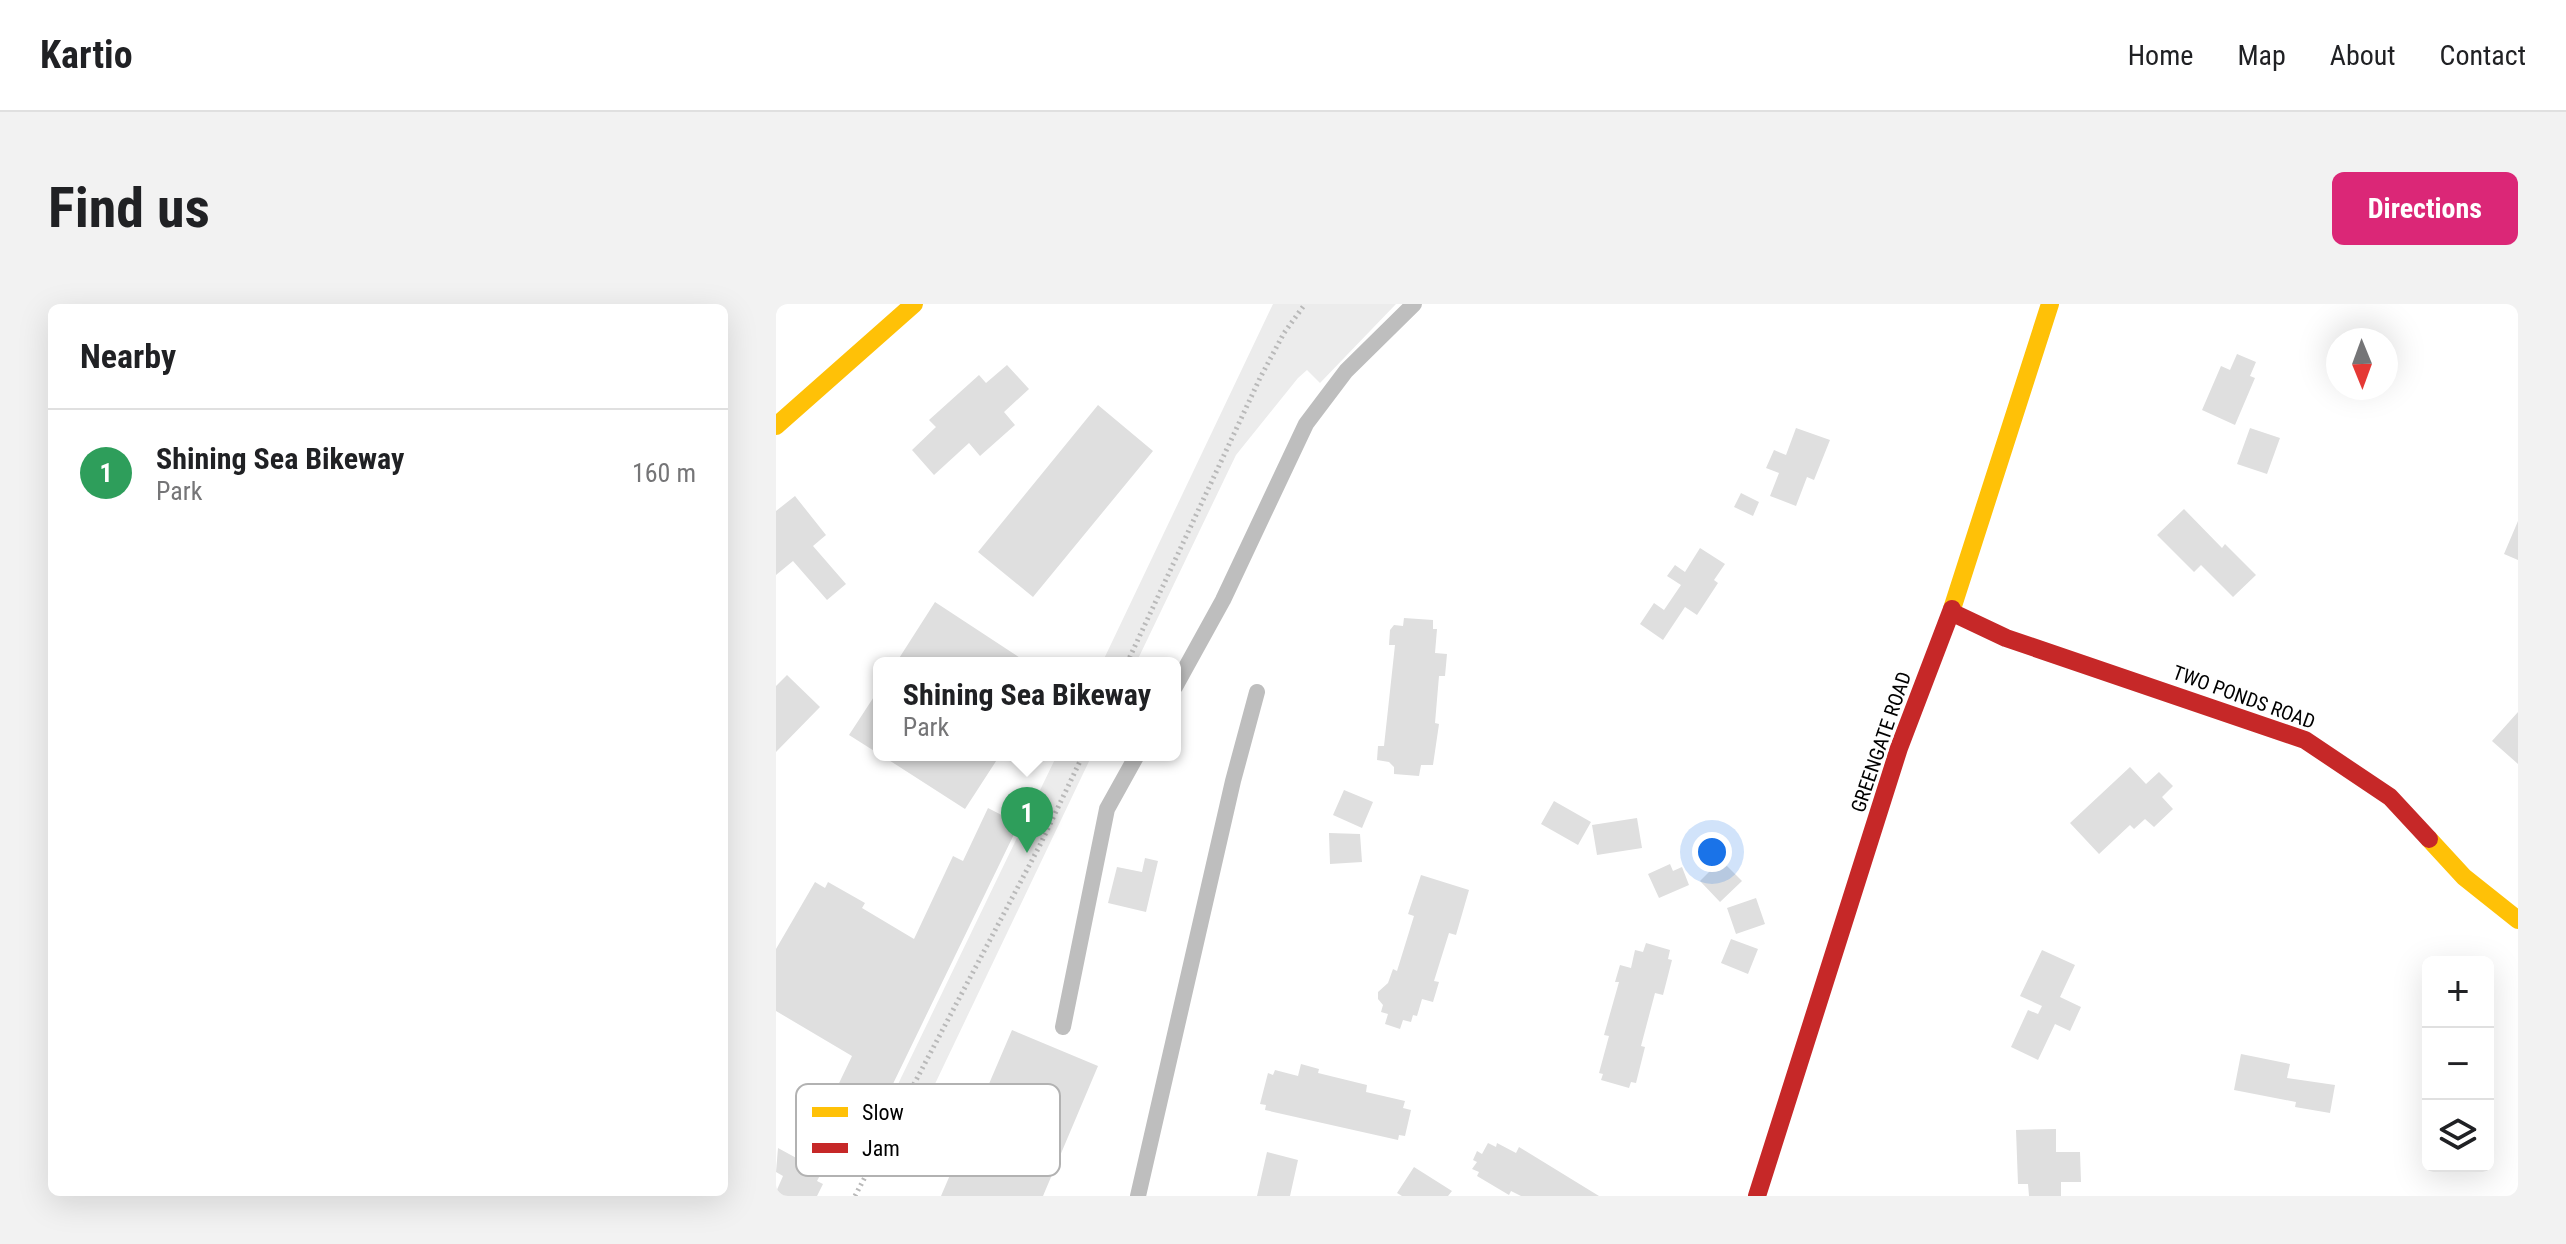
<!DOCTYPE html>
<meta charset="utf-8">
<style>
:root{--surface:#fff;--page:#f2f2f2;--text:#202124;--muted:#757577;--line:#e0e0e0;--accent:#db2777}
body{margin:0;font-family:"Roboto Condensed",sans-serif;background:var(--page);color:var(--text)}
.controls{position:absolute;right:24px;bottom:24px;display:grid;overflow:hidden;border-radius:12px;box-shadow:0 8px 32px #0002}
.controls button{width:72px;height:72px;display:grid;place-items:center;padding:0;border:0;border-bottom:2px solid var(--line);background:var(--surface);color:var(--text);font:40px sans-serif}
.compass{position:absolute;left:1550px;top:24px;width:72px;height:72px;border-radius:50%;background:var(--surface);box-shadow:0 8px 32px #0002;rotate:179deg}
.you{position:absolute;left:936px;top:548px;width:28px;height:28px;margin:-20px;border:6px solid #fff;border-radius:50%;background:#1a73e8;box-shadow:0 0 0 12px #1a73e833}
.badge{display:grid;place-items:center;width:52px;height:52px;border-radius:50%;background:var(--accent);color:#fff;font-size:26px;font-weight:700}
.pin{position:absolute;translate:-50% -66px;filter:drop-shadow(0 2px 4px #0008)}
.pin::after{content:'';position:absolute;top:42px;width:28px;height:24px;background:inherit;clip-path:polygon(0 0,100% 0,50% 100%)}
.popup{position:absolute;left:97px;top:353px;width:308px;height:104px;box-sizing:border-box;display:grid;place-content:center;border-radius:12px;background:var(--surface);filter:drop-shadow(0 2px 6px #0005);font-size:26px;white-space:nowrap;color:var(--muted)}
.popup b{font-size:30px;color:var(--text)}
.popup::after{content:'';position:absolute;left:50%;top:100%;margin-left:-16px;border:16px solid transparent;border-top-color:var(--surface)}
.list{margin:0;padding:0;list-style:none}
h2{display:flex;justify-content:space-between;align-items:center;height:104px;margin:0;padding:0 32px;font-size:34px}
h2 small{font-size:26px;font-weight:400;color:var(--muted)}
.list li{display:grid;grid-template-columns:52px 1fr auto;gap:24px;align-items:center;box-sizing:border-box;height:128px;padding:0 32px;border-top:2px solid var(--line)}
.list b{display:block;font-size:30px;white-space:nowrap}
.list p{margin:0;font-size:26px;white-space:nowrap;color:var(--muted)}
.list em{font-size:26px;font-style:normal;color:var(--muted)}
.icon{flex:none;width:44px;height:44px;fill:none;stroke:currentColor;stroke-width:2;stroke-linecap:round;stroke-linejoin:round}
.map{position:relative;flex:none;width:1742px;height:892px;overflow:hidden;border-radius:12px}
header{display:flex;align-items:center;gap:48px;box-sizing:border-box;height:112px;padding:0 40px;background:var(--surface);border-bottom:2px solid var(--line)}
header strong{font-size:38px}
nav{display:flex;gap:44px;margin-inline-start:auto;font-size:28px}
.intro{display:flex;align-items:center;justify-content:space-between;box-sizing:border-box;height:192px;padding:0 48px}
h1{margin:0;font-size:56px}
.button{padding:20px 36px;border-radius:12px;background:var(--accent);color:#fff;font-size:28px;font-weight:700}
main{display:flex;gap:48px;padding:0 48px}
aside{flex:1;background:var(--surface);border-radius:12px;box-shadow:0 8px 32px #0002}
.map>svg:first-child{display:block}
.green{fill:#ececec}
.building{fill:#dfdfdf}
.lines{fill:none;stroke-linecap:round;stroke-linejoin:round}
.path{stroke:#b9b9b9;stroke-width:5;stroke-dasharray:2 4;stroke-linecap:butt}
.lane{stroke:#bebebe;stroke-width:16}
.slow{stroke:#ffc107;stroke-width:18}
.jam{stroke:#c62828;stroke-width:18}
.labels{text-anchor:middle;stroke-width:6;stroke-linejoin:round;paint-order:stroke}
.street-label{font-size:20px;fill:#000;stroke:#fff}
.key{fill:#fff;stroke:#b2b2b2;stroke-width:2}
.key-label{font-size:22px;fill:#000}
</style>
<header>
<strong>Kartio</strong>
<nav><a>Home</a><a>Map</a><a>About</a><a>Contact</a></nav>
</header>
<div class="intro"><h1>Find us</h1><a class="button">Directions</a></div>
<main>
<aside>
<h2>Nearby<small></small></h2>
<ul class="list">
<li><span class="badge" style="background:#2e9e5b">1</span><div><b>Shining Sea Bikeway</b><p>Park</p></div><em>160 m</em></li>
</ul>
</aside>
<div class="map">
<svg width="1742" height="892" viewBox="0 0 1742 892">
<rect width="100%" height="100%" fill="#fff"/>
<path class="green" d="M497 0H620L544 79 531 66 522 74 460 151 360 359H326Z
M281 451H316L126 849 96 834Z"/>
<path class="building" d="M1461 50 1480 58 1474 72 1479 74 1459 121 1426 106 1445 62 1454 66Z
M231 61 253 85 228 108 239 121 204 152 193 139 158 171 136 146 160 123 153 116 203 71 210 79Z
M322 101 377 147 257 293 202 248Z
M1020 124 1054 136 1038 176 1031 173 1020 202 994 192 1003 169 990 164 998 146 1010 151Z
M1474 124 1504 134 1491 170 1461 160Z
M965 189 983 198 977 212 958 203Z
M19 192 50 231 37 242 70 280 51 296 17 257 0 271V207Z
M1408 205 1446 244 1449 240 1480 271 1457 293 1425 261 1418 268 1381 231Z
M1742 217V256L1728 250Z
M924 244 949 260 938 276 942 279 921 311 909 303 887 336 864 320 878 299 888 306 905 281 891 272 899 261 909 268Z
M159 298 252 359H120Z
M628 314 657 316V325H661L659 349 671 350 669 372H663L659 419 663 420 657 461H645L643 472 618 470V463L613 458 601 456 602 442H608L619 341H613L614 326 618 321 627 322Z
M11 371 44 403 0 448V382Z
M103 385V450L73 431Z
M1742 408V460L1716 437Z
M105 451H224L189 505Z
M1354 463 1370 480 1383 468 1397 482 1386 493 1397 505 1378 523 1369 515 1358 525 1354 521 1323 550 1294 519Z
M568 486 597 498 586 524 557 511Z
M778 497 815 518 802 541 765 520Z
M212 504 243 520 98 819 54 798 76 752 0 707V645L39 578 49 584 52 578 89 599 86 604 138 635 177 552 187 557Z
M861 514 866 544 821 551 816 521Z
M553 529 584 530 586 558 554 560Z
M369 554 382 557 370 608 332 599 341 563 366 568Z
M945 556 966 577 944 598 924 577Z
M894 560 897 567 906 563 913 581 883 594 872 570Z
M645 571 693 586 680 631 673 629 658 677 663 678 657 698 646 695 641 712 637 711 635 718 627 716 624 725 609 720 612 710 605 708 607 701 602 695V688L612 679 617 665 621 667 638 612 632 610Z
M980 594 989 620 960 630 951 604Z
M955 635 982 645 972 670 945 659Z
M870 639 894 646 892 655 896 656 887 691 879 689 865 742 869 743 860 779 855 778 853 784 825 776 827 770 823 769 833 732 828 731 843 678H839L844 661 855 664 859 646 867 648Z
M1266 646 1299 661 1284 693 1305 703 1294 727 1279 720 1262 756 1235 743 1252 706 1262 710 1266 702 1244 692Z
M236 726 322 762 267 892H165Z
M1465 750 1514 760 1511 774 1559 781 1554 809 1519 803 1520 798 1458 786Z
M525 760 543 765 542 769 591 781 590 788 629 797 627 804 635 806 629 832 623 831 622 836 489 806 490 801 484 800 492 769 497 771 499 766 522 772Z
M1280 825V848H1304L1305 878H1285V892H1253L1252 880H1242L1240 826Z
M712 839 720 843 721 839 740 849 743 843 823 892H745L735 887 733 891 701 872 703 868 696 865 701 858 697 856 701 847 706 850Z
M2 844 24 856 30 844 52 856 41 877 47 880 41 892H7L0 888 7 872 0 868Z
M491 848 522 856 514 892H481Z
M638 863 676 887 672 892H626L621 889Z"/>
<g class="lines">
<path class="path" d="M351 359 484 74 508 29 529 0
M79 892 264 541 307 451"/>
<path class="lane" d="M399 383 447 296 530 120 570 67 638 0
M287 723 331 505 361 451
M362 892 457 477 481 388"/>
<path class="slow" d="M0 122 138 0
M1176 305 1274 0
M1653 535 1688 573 1742 616"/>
<path class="jam" d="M1175 308 1230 334 1529 436 1614 493 1653 535
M981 892 1123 444 1176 305"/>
</g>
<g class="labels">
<g class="street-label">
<text transform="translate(1468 393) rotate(20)" y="7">TWO PONDS ROAD</text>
<text transform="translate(1105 438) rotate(-71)" y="7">GREENGATE ROAD</text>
</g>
</g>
<rect x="20" y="780" width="264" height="92" rx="12" class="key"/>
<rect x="36" y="803" width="36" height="10" fill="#ffc107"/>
<rect x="36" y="839" width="36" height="10" fill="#c62828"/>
<g class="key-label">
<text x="86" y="816">Slow</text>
<text x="86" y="852">Jam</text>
</g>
</svg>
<div class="controls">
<button>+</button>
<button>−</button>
<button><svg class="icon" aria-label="layers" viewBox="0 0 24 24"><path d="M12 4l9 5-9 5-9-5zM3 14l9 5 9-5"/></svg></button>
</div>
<svg class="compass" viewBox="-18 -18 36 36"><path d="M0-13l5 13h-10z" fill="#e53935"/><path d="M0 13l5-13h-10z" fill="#757577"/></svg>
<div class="you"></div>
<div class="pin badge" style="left:251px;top:549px;background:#2e9e5b">1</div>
<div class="popup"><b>Shining Sea Bikeway</b>Park</div>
</div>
</main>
